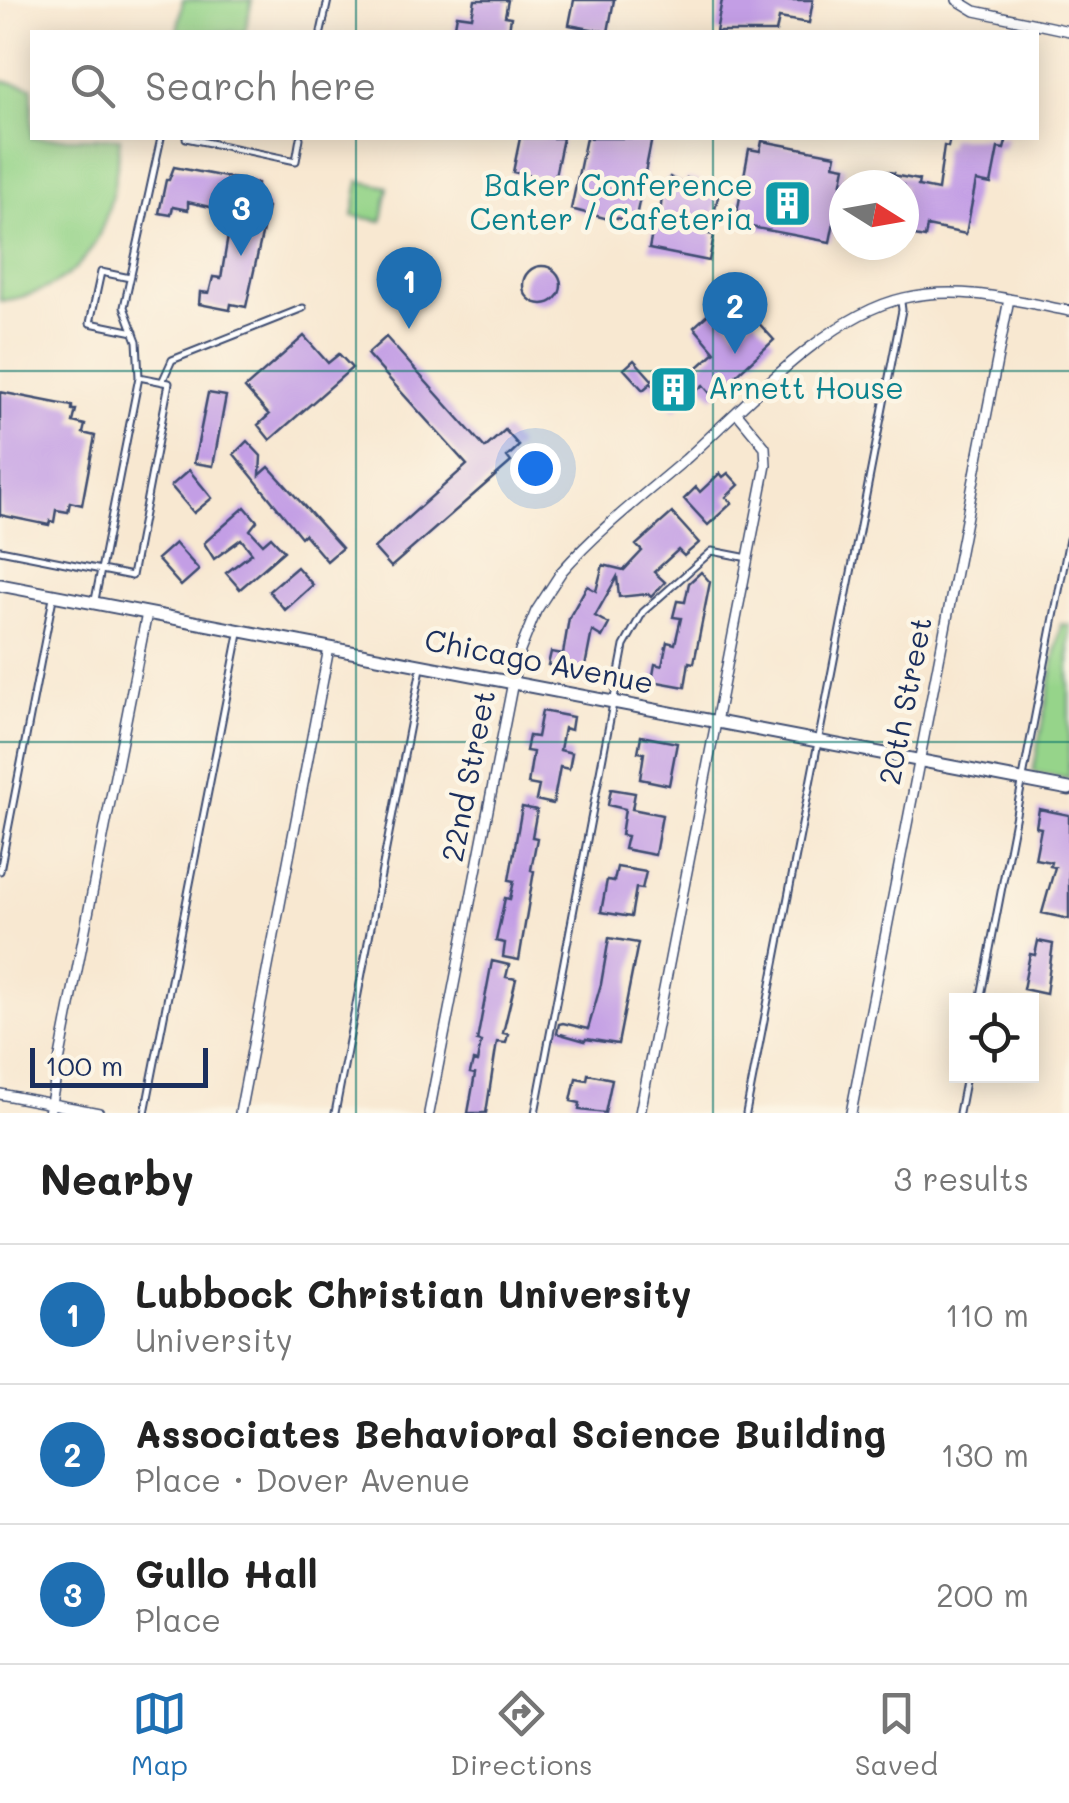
<!DOCTYPE html>
<meta charset="utf-8">
<style>
:root{--surface:#fff;--page:#f6f6f6;--text:#222;--muted:#767676;--line:#e0e0e0;--accent:#1f6fb2}
body{margin:0;font-family:Mali,sans-serif;background:var(--page);color:var(--text)}
.controls{position:absolute;right:30px;bottom:30px;display:grid;overflow:hidden;border-radius:0px;box-shadow:0 5px 25px #0003}
.controls button{width:90px;height:90px;display:grid;place-items:center;padding:0;border:0;border-bottom:2px solid var(--line);background:var(--surface);color:var(--text);font:50px sans-serif}
.compass{position:absolute;left:829px;top:170px;width:90px;height:90px;border-radius:50%;background:var(--surface);box-shadow:0 5px 25px #0003;rotate:101deg}
.scale{position:absolute;left:30px;bottom:25px;width:178px;box-sizing:border-box;padding-left:10px;border:5px solid #1b2f5e;border-top:0;font-size:28px;line-height:35px;white-space:nowrap;color:#1b2f5e;-webkit-text-stroke:8px #fcf5e5;paint-order:stroke}
.you{position:absolute;left:535px;top:468px;width:35px;height:35px;margin:-25px;border:8px solid #fff;border-radius:50%;background:#1a73e8;box-shadow:0 0 0 15px #1a73e833}
.badge{display:grid;place-items:center;width:65px;height:65px;border-radius:50%;background:var(--accent);color:#fff;font-size:32px;font-weight:700}
.pin{position:absolute;translate:-50% -82px;filter:drop-shadow(0 2px 5px #0008)}
.pin::after{content:'';position:absolute;top:52px;width:35px;height:30px;background:inherit;clip-path:polygon(0 0,100% 0,50% 100%)}
.list{margin:0;padding:0;list-style:none}
h2{display:flex;justify-content:space-between;align-items:center;height:130px;margin:0;padding:0 40px;font-size:42px}
h2 small{font-size:32px;font-weight:400;color:var(--muted)}
.list li{display:grid;grid-template-columns:65px 1fr auto;gap:30px;align-items:center;box-sizing:border-box;height:140px;padding:0 40px;border-top:2px solid var(--line)}
.list b{display:block;font-size:38px;white-space:nowrap}
.list p{margin:0;font-size:32px;white-space:nowrap;color:var(--muted)}
.list em{font-size:32px;font-style:normal;color:var(--muted)}
.icon{flex:none;width:55px;height:55px;fill:none;stroke:currentColor;stroke-width:2;stroke-linecap:round;stroke-linejoin:round}
.map{position:relative;flex:none;width:1069px;height:1113px;overflow:hidden}
.search{position:absolute;background:var(--surface);box-shadow:0 5px 25px #0003;left:30px;right:30px;top:30px;height:110px;display:flex;align-items:center;gap:25px;box-sizing:border-box;padding:0 35px;border-radius:0px;color:var(--muted);font-size:38px}
.sheet{height:550px;background:var(--surface)}
nav{display:flex;justify-content:space-around;align-items:center;box-sizing:border-box;height:140px;border-top:2px solid var(--line);background:var(--surface);font-size:28px;color:var(--muted)}
nav a{display:grid;justify-items:center;gap:5px}
nav .on{color:var(--accent)}
.map>svg:first-child{display:block}
.green{fill:#96d48a;stroke:#588274;stroke-width:2.5}
.building{fill:#c39ee5}
.lines{fill:none;stroke-linecap:round;stroke-linejoin:round}
.service-casing{stroke:#3c4b6f;stroke-width:9}
.minor-casing{stroke:#3c4b6f;stroke-width:12}
.tertiary-casing{stroke:#3c4b6f;stroke-width:15}
.service{stroke:#fff;stroke-width:5}
.minor{stroke:#fff;stroke-width:9}
.tertiary{stroke:#fff;stroke-width:11}
.grid{fill:none;stroke:#0f766e;stroke-width:2.5;stroke-opacity:0.55}
.labels{text-anchor:middle;stroke-width:9;stroke-linejoin:round;paint-order:stroke}
.culture-label{font-size:30px;fill:#0d838f;stroke:#fcf5e5;text-anchor:end}
.street-label{font-size:30px;fill:#1b2f5e;stroke:#fcf5e5}
</style>
<div class="map">
<svg width="1069" height="1113" viewBox="0 0 1069 1113">
<rect width="100%" height="100%" fill="#fcf5e5"/>
<filter id="ink" filterUnits="userSpaceOnUse"><feTurbulence type="fractalNoise" baseFrequency=".01" numOctaves="2"/><feDisplacementMap in="SourceGraphic" scale="20" xChannelSelector="R" yChannelSelector="G"/><feConvolveMatrix kernelMatrix="1 2 1 2 8 2 1 2 1" color-interpolation-filters="sRGB"/></filter>
<filter id="wash" filterUnits="userSpaceOnUse"><feTurbulence type="fractalNoise" baseFrequency=".0048" numOctaves="4" result="noise"/><feDisplacementMap in="SourceGraphic" scale="40" xChannelSelector="R" yChannelSelector="G"/><feGaussianBlur stdDeviation="2.25" result="paint"/><feColorMatrix in="noise" values="0 0 0 0 0 0 0 0 0 0 0 0 0 0 0 0 0 1.4 0 .05"/><feComposite in="paint" operator="in"/></filter>
<g filter="url(#wash)">
<rect width="100%" height="100%" fill="#f8e8d1"/>
<path class="green" d="M183 0H252L245 32H177Z
M0 80 32 87V138H120C113 221 95 289 0 301Z
M359 181 388 187 382 221 353 216Z
M1061 624 1069 625V779L1033 772Z"/>
<g id="blocks">
<path class="building" d="M475 0H508L505 16 511 17 509 30 454 32 457 15 472 17Z
M574 0H614L608 32 569 25Z
M722 0H813L809 23 779 18 776 32H716Z
M520 138H563L554 181 513 172Z
M586 138H652L635 222 613 217 612 220 571 209Z
M950 138H1007L1004 149 998 148 991 184 976 181 966 234 927 226 925 238 904 234V185H864L866 172 878 175 879 170 894 173 893 175 919 180 918 186 938 190 944 146 948 147Z
M762 141 836 155 834 165 845 167 830 242 735 224 749 149 760 151Z
M174 167 257 183V192L268 207 246 307 231 304 230 310 199 304 200 292 209 293 213 277 221 278 232 212 188 202V210L173 207 171 215 159 213 166 180H169Z
M670 177 686 186 687 178 699 181 698 187 716 186 718 197 709 234 714 235 709 261 649 249 654 223 659 224 663 187Z
M523 285a19 19 0 1 1 38 0a19 19 0 1 1-38 0Z
M716 307 737 332 754 318 774 340 713 397 703 385 675 410 651 383 643 390 624 369 634 360 652 380 668 366 682 381 715 352 694 327Z
M304 336 328 363 339 354 352 368 270 440 258 425 269 415 245 388Z
M386 337 485 448 505 430 519 446 507 457 511 462 391 567 374 548 467 465 367 354Z
M0 392 72 406V410H76L73 422 85 425 83 433 95 436 82 505 70 502 68 512 56 510 54 522 50 521 49 525 0 515Z
M208 393 226 396 213 466 194 463Z
M247 441 261 456 260 475 269 467 342 548 327 561 304 534 301 537 234 454Z
M189 470 212 498 194 513 171 486Z
M720 473 723 477 728 473 739 485 726 497 732 503 708 525 684 499 696 487 700 492Z
M245 507 257 521 250 530 263 544 271 537 284 551 240 589 226 573 252 553 241 539 214 559 204 543Z
M672 513 699 543 684 556 678 550 654 572 665 582 651 597 648 594 619 597 617 577 595 616 609 624 602 637 592 631 584 672 548 665 551 652 563 654 569 618 587 586 596 591 603 565 624 570 642 551 636 545Z
M175 543 199 570 181 586 157 559Z
M297 567 313 585 285 610 269 591Z
M701 572 710 582 694 663 689 662 685 687 652 681 655 664 662 666 667 642 675 644 681 618 673 617 677 601 685 602 689 583Z
M542 711 573 717 571 730 564 728 560 750 572 753 569 769 560 767 553 804 536 800 539 786 528 784 533 752 526 751 529 736 537 737Z
M641 736 677 743 669 785 640 779 644 753 638 752Z
M611 789 635 793 632 809 662 815 655 855 624 849 627 836 621 835 625 809 608 805Z
M522 807 537 810 532 837 537 838 531 870 534 871 519 960 503 957 505 943 496 941 505 898 510 899 514 881 509 880Z
M1039 809 1069 815V919L1042 913 1055 867 1050 866 1051 862 1035 859 1041 828 1036 827Z
M617 867 646 872 642 889 636 888 631 917 601 912 607 880 614 881Z
M609 938 638 943 618 1044 586 1039 585 1041 557 1033 559 1024 563 1023 588 1029 601 984Z
M1038 941 1053 944 1046 994 1023 989 1030 954 1035 955Z
M492 961 509 965 506 977 516 979 503 1033 508 1034 506 1043 497 1042 486 1113H468L475 1074 470 1073 473 1061 477 1062 481 1042 477 1041Z
M588 1074 612 1079 605 1113 579 1110 580 1103 571 1101 576 1078 587 1080Z"/>
</g>
</g>
<g filter="url(#ink)">
<use href="#blocks" fill-opacity="0" stroke="#3c4b6f" stroke-width="2.5"/>
<g class="lines">
<defs>
<path id="service" d="M321 32 328 0
M186 138 296 161 300 138
M130 278 101 272 90 323 134 332
M162 382 172 360 303 308
M0 550 132 576 169 383 139 377
M95 600 139 377 137 341 124 307 161 138
M0 871 53 598
M980 1001 1069 539
M145 1113 239 634
M335 1113 421 668
M535 1113 624 646 643 612 712 551 748 558
M746 1113 902 310 901 302
M959 1113 966 1076"/>
<path id="minor" d="M957 0 975 11 1069 31
M0 1094 99 1113
M49 1113 147 613
M240 1113 329 648
M429 1113 518 656 536 611 562 571C598 530 644 495 686 459 745 406 827 315 904 298 960 285 1014 300 1069 311
M640 1113 766 465 765 447 737 413
M851 1113 1009 299"/>
<path id="tertiary" d="M0 585 1069 789"/>
</defs>
<use href="#service" class="service-casing"/>
<use href="#minor" class="minor-casing"/>
<use href="#tertiary" class="tertiary-casing"/>
<use href="#service" class="service"/>
<use href="#minor" class="minor"/>
<use href="#tertiary" class="tertiary"/>
</g>
</g>
<path class="grid" d="M356 0V32M713 0V32M356 138V1113M713 138V1113M0 371H1069M0 742H1069"/>
<defs>
<symbol id="building-square" viewBox="-11 -11 22 22"><rect x="-9" y="-9" width="18" height="18" rx="4" fill="#0f9aa8" stroke="#fcf5e5"/><path d="M-4-6H4V6H1V3H-1V6H-4ZM-2.5-4.3h1.7v1.8h-1.7ZM.8-4.3h1.7v1.8H.8ZM-2.5-1h1.7V.8h-1.7ZM.8-1h1.7V.8H.8Z" fill="#fff"/></symbol>
</defs>
<g fill-rule="evenodd">
<use href="#building-square" x="760" y="176" width="55" height="55"/>
<use href="#building-square" x="646" y="362" width="55" height="55"/>
</g>
<g class="labels">
<g class="culture-label">
<text x="753" y="196">Baker Conference<tspan x="753" dy="34">Center / Cafeteria</tspan></text>
<text x="708" y="399" text-anchor="start">Arnett House</text>
</g>
<g class="street-label">
<text transform="translate(539 662) rotate(11)" y="10">Chicago Avenue</text>
<text transform="translate(906 701) rotate(-79)" y="10">20th Street</text>
<text transform="translate(469 776) rotate(-79)" y="10">22nd Street</text>
</g>
</g>
</svg>
<div class="controls">
<button><svg class="icon" aria-label="locate" viewBox="0 0 24 24"><circle cx="12" cy="12" r="6"/><path d="M12 2v4M12 18v4M2 12h4M18 12h4"/></svg></button>
</div>
<svg class="compass" viewBox="-18 -18 36 36"><path d="M0-13l5 13h-10z" fill="#e53935"/><path d="M0 13l5-13h-10z" fill="#767676"/></svg>
<div class="scale">100 m</div>
<div class="you"></div>
<div class="pin badge" style="left:409px;top:329px">1</div>
<div class="pin badge" style="left:735px;top:354px">2</div>
<div class="pin badge" style="left:241px;top:256px">3</div>
<div class="search"><svg class="icon" aria-label="search" viewBox="0 0 24 24"><circle cx="10" cy="10" r="6"/><path d="M15 15l6 6"/></svg>Search here</div>
</div>
<section class="sheet">
<h2>Nearby<small>3 results</small></h2>
<ul class="list">
<li><span class="badge">1</span><div><b>Lubbock Christian University</b><p>University</p></div><em>110 m</em></li>
<li><span class="badge">2</span><div><b>Associates Behavioral Science Building</b><p>Place · Dover Avenue</p></div><em>130 m</em></li>
<li><span class="badge">3</span><div><b>Gullo Hall</b><p>Place</p></div><em>200 m</em></li>
</ul>
</section>
<nav>
<a class="on"><svg class="icon" aria-label="map" viewBox="0 0 24 24"><path d="M3 6l6-2 6 2 6-2v14l-6 2-6-2-6 2zM9 4v14M15 6v14"/></svg>Map</a>
<a><svg class="icon" aria-label="directions" viewBox="0 0 24 24"><path d="M12 3l9 9-9 9-9-9zM9 14v-3h6M13 9l2 2-2 2"/></svg>Directions</a>
<a><svg class="icon" aria-label="saved" viewBox="0 0 24 24"><path d="M7 4h10v16l-5-4-5 4z"/></svg>Saved</a>
</nav>
